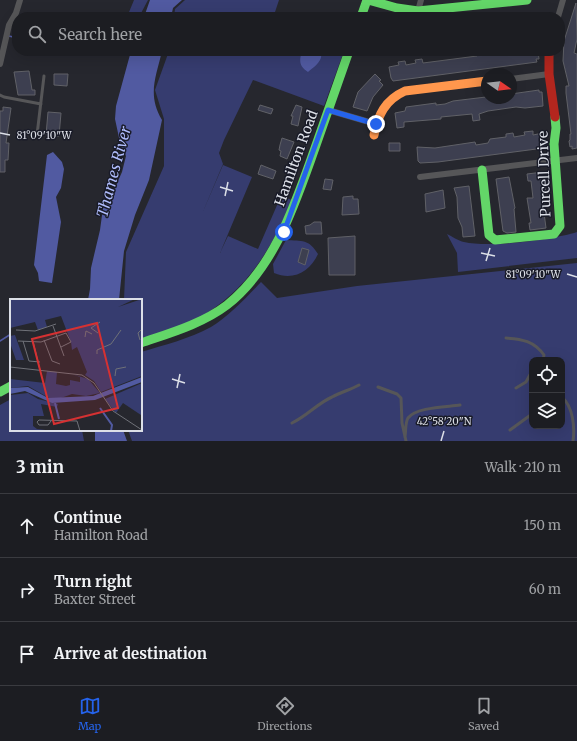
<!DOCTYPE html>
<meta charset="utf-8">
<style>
:root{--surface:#1c1d22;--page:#292a2f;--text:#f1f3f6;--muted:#a0a2a5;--line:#3a3b40;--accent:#2563eb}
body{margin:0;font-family:Merriweather,serif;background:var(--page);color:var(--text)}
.controls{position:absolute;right:12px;bottom:12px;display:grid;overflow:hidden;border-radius:8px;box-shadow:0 4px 16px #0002}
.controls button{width:36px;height:36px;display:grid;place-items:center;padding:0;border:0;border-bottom:1px solid var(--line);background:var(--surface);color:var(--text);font:20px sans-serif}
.compass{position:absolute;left:481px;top:68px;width:36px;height:36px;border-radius:50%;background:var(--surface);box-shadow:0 4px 16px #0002;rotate:104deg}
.stop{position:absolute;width:12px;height:12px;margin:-9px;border:3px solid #2563eb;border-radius:50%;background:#fff}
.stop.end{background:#2563eb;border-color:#fff;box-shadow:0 1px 4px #0008}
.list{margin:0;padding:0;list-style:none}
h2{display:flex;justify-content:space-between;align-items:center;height:52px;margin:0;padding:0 16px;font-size:17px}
h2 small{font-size:13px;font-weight:400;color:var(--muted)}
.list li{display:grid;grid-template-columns:26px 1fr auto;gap:12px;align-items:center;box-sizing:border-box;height:64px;padding:0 16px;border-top:1px solid var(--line)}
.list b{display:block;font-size:15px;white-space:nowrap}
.list p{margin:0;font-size:13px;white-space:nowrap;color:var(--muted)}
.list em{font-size:13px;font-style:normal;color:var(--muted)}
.icon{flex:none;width:22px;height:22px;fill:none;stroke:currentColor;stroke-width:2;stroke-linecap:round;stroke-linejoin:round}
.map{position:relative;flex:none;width:577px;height:441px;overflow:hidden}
.search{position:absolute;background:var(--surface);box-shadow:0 4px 16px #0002;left:12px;right:12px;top:12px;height:44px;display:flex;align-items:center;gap:10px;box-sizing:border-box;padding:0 14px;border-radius:16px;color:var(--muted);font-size:15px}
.sheet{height:244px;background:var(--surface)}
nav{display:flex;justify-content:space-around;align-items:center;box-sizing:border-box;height:56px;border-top:1px solid var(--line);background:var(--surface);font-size:11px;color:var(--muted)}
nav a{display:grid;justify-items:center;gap:2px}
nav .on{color:var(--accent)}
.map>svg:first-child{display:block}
.green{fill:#363c6f;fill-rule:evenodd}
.water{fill:#515aa1}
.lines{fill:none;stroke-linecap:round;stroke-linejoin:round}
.stream{stroke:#515aa1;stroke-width:1.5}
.building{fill:#3d3f50;stroke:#606167}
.lane{stroke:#565658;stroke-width:3}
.street{stroke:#565658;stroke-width:6}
.fast{stroke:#63d668;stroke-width:9}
.slow{stroke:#ff974d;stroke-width:9}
.jam{stroke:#b3261e;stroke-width:9}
.route{stroke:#2563eb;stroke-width:5}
.ticks{fill:none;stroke:#dcdfe7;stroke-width:1.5}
.labels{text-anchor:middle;stroke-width:3;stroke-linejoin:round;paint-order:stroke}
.street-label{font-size:14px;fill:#dcdfe7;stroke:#191b28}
.water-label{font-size:15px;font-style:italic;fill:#b0bdfc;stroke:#191b28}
.inset-river{fill:none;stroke:#515aa1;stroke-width:2}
.inset-road{fill:none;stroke:#6f7178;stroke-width:1}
.view{fill:#d63132;fill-opacity:0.15;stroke:#d63132;stroke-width:2}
.inset-edge{fill:none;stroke:#dcdfe7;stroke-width:2}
.ticks-label{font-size:10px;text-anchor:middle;fill:#dcdfe7;stroke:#191b28;stroke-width:3;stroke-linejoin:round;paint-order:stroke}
</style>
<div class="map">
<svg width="577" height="441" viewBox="0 0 577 441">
<rect width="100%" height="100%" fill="#26272e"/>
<path class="green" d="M134 0H148L139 17H127Z
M185 0H279L275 12 289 17H174L175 9Z
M169 51H344L324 106 253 80 224 140 219 153 223 164 202 214 223 165 252 177 220 253 228 236 258 249 281 196 292 200C271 250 247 290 199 318 183 327 159 332 141 339V300H124L126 252 164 166V119L155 90Z
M577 232V258L458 272 457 253 447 234C452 236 458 241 464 242 489 248 552 240 577 232Z
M286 240C302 241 309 239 318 254 310 272 293 281 274 273L273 264Z
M577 263V441H132L128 430H141V352C164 345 189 339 211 327 227 318 248 296 261 282L277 298 357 286ZM532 360H562V426H532Z
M11 399V430H82L84 441H0V405Z"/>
<path class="water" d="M150 0H182L173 8 171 17H144Z
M131 51H162C156 77 147 95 162 120L149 180 135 215 124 251 119 300H88L90 289 91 268 100 230 103 208 114 190 122 172 126 156 121 147 115 119 116 106Z
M302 51H320C325 60 314 67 308 72 299 66 299 61 302 51Z
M53 152 62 162 64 169 61 188 56 197 61 222 52 283 39 281 38 273 34 265 47 155Z
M95 430H123L127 441H95Z"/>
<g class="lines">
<path class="stream" d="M9 36 17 38
M125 51H128
M0 341 11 334"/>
</g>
<path class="building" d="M576 3 577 39 574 53 577 54V148L572 149V146L570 147 569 141 570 140V134H571L566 93V86H569L563 61 564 41Z
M483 51 484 54 503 53V51H538L539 59H536L537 62 393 81 391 78 389 67 399 65 398 62 405 61 406 65 416 63 415 60 422 59 423 63 477 56V52Z
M29 71 32 90H35V95H18L14 72Z
M54 74H68L67 86 54 85Z
M375 74 381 80 379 81 383 85 373 97 367 111 353 107 358 92Z
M539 90V92H542L543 106 525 108 516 107 488 111 479 114 480 120 473 121 472 114 441 117V119L404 122V127L397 128 395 113 405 111 406 107 436 103V105L445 104 453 101 486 97 493 99 511 98V94Z
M260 105 273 109 271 114 258 110Z
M296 105 302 107 298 126 291 124 293 116H291Z
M3 107 11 108 6 143H9L8 160H5V172H0V111H3Z
M48 112 61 113 59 136 46 135Z
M533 131V135L543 133 544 148 438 162 420 163 418 161 417 147 435 148 475 142 476 145 488 143 490 139 506 137V134L513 133 514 137 525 135 524 132Z
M282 138 294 142 287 159 280 156 281 151 279 150 280 145Z
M389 143H400V151H389Z
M261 165 276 171 273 179 258 174Z
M543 172 546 193H542L544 204 543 205 546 228 530 230 529 223H531L527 198H533L531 181H528L527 174Z
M509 177 515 208 514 209 516 232 507 233 503 231 496 179Z
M325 179 333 180 331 190 323 189Z
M469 186 475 236 463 237 462 227 458 218 457 197 454 188Z
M443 190 445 208 426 212 425 194Z
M353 196V199H358L359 214 342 215 343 197Z
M314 222H321L322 234H306L305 226 310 225Z
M355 236V275H329L328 238Z
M302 248 309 250 305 265 298 262Z"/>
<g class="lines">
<path class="lane" d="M0 95 4 97 41 104
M37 135 44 76
M506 338C522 339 534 341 544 355L543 360
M378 387 397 394 401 398 402 423 406 441
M516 388 526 382 532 371
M562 397C573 407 575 427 573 441
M292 423C307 416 318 403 332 397 341 392 350 390 359 385
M510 430 532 414
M405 437C406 431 405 423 408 418 416 407 447 407 460 405"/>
<path class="street" d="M418 11 421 0
M558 17 563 0
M0 64 9 25 16 13 20 0
M511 79 549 74
M328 110 376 124
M420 177 577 158"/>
<path class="fast" d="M368 0 397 8 418 11 527 0
M361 17 367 0
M482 170 489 235 495 240 554 234 560 226 554 144 556 128 555 117
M141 343C170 333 202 324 227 305 275 267 295 204 315 148 326 116 338 83 349 51
M0 392 11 386"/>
<path class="slow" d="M374 135C378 115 385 100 405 91L487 81"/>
<path class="jam" d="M549 51V74L555 117"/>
</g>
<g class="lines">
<path class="route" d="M284 232 328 110 376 124"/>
</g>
<path class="ticks" d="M0 133 10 135M220 187 233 191M225 196 228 182M481 253 495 256M486 261 490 248M567 274 577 277M172 379 185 383M177 388 180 374M441 441 444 431"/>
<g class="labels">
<g class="street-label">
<text transform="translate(296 158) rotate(-70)" y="5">Hamilton Road</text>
<text transform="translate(544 174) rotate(-92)" y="5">Purcell Drive</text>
</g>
<g class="water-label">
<text transform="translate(114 172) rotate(-75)" y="5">Thames River</text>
</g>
</g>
<g transform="translate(10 299)">
<rect width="132" height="132" fill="#26272e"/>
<path d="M0 0H125L108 8 132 0V77L91 93 84 82 75 76 77 73 67 48 62 51 61 43 51 17 35 21 37 28 28 31 25 23 0 29ZM5 36 14 61H6L0 44V37ZM37 72 47 73 46 85 56 87 60 86V81L70 83V78L62 75 78 80 90 94 76 97 62 95 51 99H39L18 87 0 89V80L35 84ZM132 84 131 116 113 104 106 114 95 100ZM18 94 28 100 48 105 47 108 31 105 34 117H23V127L27 130 44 132H0V96Z" fill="#363c6f"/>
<path d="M132 78V83L85 101 42 104 15 92 0 95V89L18 88 38 99 83 97Z" fill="#515aa1"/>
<path class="inset-river" d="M45 104 49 120M90 109 102 126 101 132"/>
<path class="inset-road" d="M43 27 54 57M6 31 25 32 46 25M88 34 81 29 90 23M75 38 76 32 82 35M34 41 42 62 50 65M130 41 128 34 132 30M8 42 31 43 56 34 61 43 51 48M13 42 19 62 30 63M23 42 30 71M87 55V51L101 45 111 31M0 68 72 76 84 84 103 112 132 131M105 77 106 70 116 68M41 122 38 126H29L27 123 29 121 67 122 70 132"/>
<path class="view" d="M87 24 108 109 44 125 22 40Z"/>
<rect width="132" height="132" class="inset-edge"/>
</g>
<g class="ticks-label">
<text x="44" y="139">81°09'10"W</text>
<text x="533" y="278">81°09'10"W</text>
<text x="444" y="425">42°58'20"N</text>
</g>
</svg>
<div class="controls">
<button><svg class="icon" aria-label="locate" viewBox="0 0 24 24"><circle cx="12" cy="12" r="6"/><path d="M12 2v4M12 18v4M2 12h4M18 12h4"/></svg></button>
<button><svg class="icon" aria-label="layers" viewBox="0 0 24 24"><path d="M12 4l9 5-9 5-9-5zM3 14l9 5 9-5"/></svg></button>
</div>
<svg class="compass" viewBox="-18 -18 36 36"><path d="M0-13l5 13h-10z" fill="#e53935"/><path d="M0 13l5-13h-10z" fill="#a0a2a5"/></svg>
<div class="stop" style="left:284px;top:232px"></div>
<div class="stop end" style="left:376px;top:124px"></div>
<div class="search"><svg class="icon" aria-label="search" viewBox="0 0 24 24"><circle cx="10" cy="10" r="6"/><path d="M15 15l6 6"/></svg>Search here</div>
</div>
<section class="sheet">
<h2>3 min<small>Walk · 210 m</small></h2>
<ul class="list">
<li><svg class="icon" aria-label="ahead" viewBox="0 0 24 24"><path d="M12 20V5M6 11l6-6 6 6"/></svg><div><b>Continue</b><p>Hamilton Road</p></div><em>150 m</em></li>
<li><svg class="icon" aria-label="right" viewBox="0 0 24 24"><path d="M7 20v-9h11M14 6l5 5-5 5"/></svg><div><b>Turn right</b><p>Baxter Street</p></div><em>60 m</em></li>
<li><svg class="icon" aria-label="arrive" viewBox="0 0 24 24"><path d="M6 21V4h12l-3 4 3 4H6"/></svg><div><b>Arrive at destination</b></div></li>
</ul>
</section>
<nav>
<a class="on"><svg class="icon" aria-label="map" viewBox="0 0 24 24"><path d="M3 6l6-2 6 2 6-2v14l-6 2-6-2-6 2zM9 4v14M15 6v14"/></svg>Map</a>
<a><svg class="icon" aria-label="directions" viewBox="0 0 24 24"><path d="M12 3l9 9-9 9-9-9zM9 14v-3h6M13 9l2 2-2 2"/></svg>Directions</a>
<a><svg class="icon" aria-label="saved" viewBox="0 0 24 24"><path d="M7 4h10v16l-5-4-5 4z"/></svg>Saved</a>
</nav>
